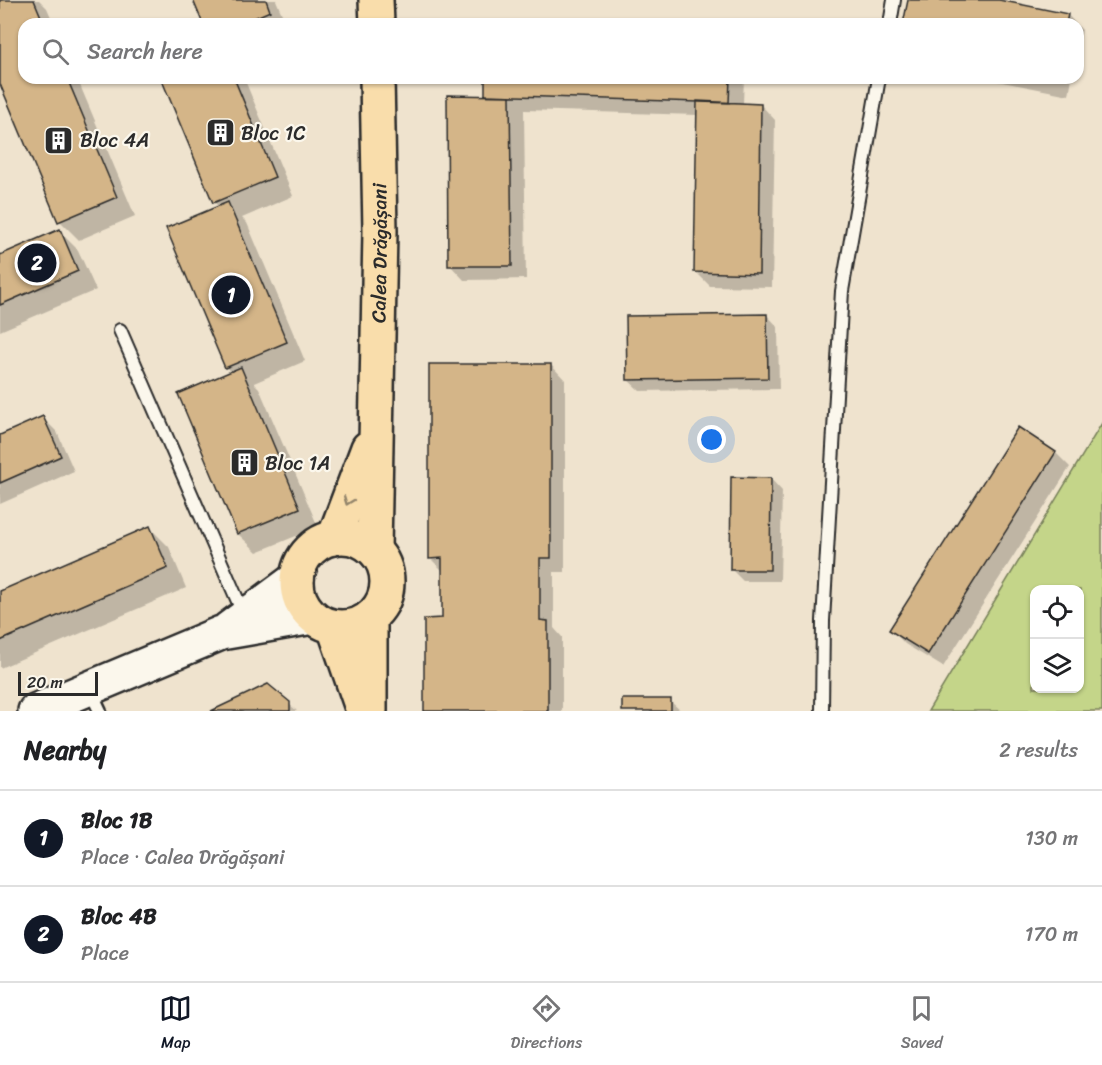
<!DOCTYPE html>
<meta charset="utf-8">
<style>
:root{--surface:#fff;--page:#f2f2f2;--text:#202124;--muted:#757577;--line:#e0e0e0;--accent:#111827}
body{margin:0;font-family:Sriracha,sans-serif;background:var(--page);color:var(--text)}
.controls{position:absolute;right:18px;bottom:18px;display:grid;overflow:hidden;border-radius:12px;box-shadow:0 2px 4px #0004}
.controls button{width:54px;height:54px;display:grid;place-items:center;padding:0;border:0;border-bottom:2px solid var(--line);background:var(--surface);color:var(--text);font:30px sans-serif}
.scale{position:absolute;left:18px;bottom:15px;width:80px;box-sizing:border-box;padding-left:6px;border:3px solid #2b2b2b;border-top:0;font-size:16px;line-height:21px;white-space:nowrap;color:#2b2b2b;-webkit-text-stroke:4px #fbf7ec;paint-order:stroke}
.you{position:absolute;left:712px;top:440px;width:21px;height:21px;margin:-15px;border:4px solid #fff;border-radius:50%;background:#1a73e8;box-shadow:0 0 0 9px #1a73e833}
.badge{display:grid;place-items:center;width:39px;height:39px;border-radius:50%;background:var(--accent);color:#fff;font-size:20px;font-weight:700}
.pin{position:absolute;translate:-50% -50%;border:3px solid #fff;box-shadow:0 2px 6px #0006}
.list{margin:0;padding:0;list-style:none}
h2{display:flex;justify-content:space-between;align-items:center;height:78px;margin:0;padding:0 24px;font-size:26px}
h2 small{font-size:20px;font-weight:400;color:var(--muted)}
.list li{display:grid;grid-template-columns:39px 1fr auto;gap:18px;align-items:center;box-sizing:border-box;height:96px;padding:0 24px;border-top:2px solid var(--line)}
.list b{display:block;font-size:22px;white-space:nowrap}
.list p{margin:0;font-size:20px;white-space:nowrap;color:var(--muted)}
.list em{font-size:20px;font-style:normal;color:var(--muted)}
.icon{flex:none;width:33px;height:33px;fill:none;stroke:currentColor;stroke-width:2;stroke-linecap:round;stroke-linejoin:round}
.map{position:relative;flex:none;width:1102px;height:711px;overflow:hidden}
.search{position:absolute;background:var(--surface);box-shadow:0 2px 4px #0004;left:18px;right:18px;top:18px;height:66px;display:flex;align-items:center;gap:15px;box-sizing:border-box;padding:0 21px;border-radius:18px;color:var(--muted);font-size:22px}
.sheet{height:270px;background:var(--surface)}
nav{display:flex;justify-content:space-around;align-items:center;box-sizing:border-box;height:84px;border-top:2px solid var(--line);background:var(--surface);font-size:16px;color:var(--muted)}
nav a{display:grid;justify-items:center;gap:3px}
nav .on{color:var(--accent)}
.map>svg:first-child{display:block}
.green{fill:#c4d589;stroke:#78805a;stroke-width:1.5;fill-rule:evenodd}
.shadow{fill:#0003}
.building{fill:#d4b588;stroke:#2b2b2b;stroke-width:1.5}
.lines{fill:none;stroke-linecap:round;stroke-linejoin:round}
.service-casing{stroke:#2b2b2b;stroke-width:16}
.secondary-casing{stroke:#2b2b2b;stroke-width:38}
.primary-casing{stroke:#2b2b2b;stroke-width:38}
.service{stroke:#fbf7ec;stroke-width:12}
.secondary{stroke:#fbf7ec;stroke-width:33}
.primary{stroke:#f9ddab;stroke-width:33}
.oneway{stroke:#92846b}
.labels{text-anchor:middle;stroke-width:4.5;stroke-linejoin:round;paint-order:stroke}
.poi-label{font-size:20px;fill:#2b2b2b;stroke:#fbf7ec;text-anchor:start}
.street-label{font-size:20px;fill:#2b2b2b;stroke:#fbf7ec}
</style>
<div class="map">
<svg width="1102" height="711" viewBox="0 0 1102 711">
<rect width="100%" height="100%" fill="#efe3ce"/>
<filter id="ink" filterUnits="userSpaceOnUse"><feTurbulence type="fractalNoise" baseFrequency=".0167" numOctaves="2"/><feDisplacementMap in="SourceGraphic" scale="12" xChannelSelector="R" yChannelSelector="G"/><feConvolveMatrix kernelMatrix="1 2 1 2 8 2 1 2 1" color-interpolation-filters="sRGB"/></filter>
<g filter="url(#ink)">
<path class="green" d="M1102 423V711H928ZM1034 590H1080V688H1034Z"/>
<path class="shadow" d="M39 0 47 8 54 24H24V78H77L135 216 79 240 60 221 0 80V1Z
M195 0H276L286 24H205Z
M909 0H992L1068 15 1076 24H904Z
M1078 26 1082 30 1078 50Z
M163 78H244L293 196 242 218 247 223 305 361 254 383 259 388 318 527 257 552 238 534 180 395 232 373 226 367 219 207 215 203Z
M487 78H744L743 104 761 105 775 120 772 287 710 286 696 272 698 115 524 110 526 279 464 280 450 265 486 97Z
M982 78H1072L1069 95Z
M59 231 78 250 96 290 0 331V256Z
M767 315 778 327 779 389 640 391 628 380Z
M551 365 565 380V572H554V628L562 637V711H426L443 620V571L430 558Z
M43 418 57 432 74 471 0 504V436Z
M1018 429 1056 453 1070 467 943 667 905 644 891 629Z
M771 479 782 491 780 581H743L731 569Z
M150 528 169 547 186 588 0 668V592Z
M670 701 681 711H624Z
M289 704 297 711H214Z"/>
<path class="building" d="M0 0H34L44 24H24V78H67L117 197 58 222 0 84Z
M193 0H266L270 11 240 24H203Z
M908 0H999L1068 14 1066 24H903Z
M161 78H234L275 177 213 203Z
M485 78H730L729 103 485 95Z
M447 95 510 96 512 266H448Z
M697 101 761 104 759 274 694 272Z
M228 202 287 342 225 368 166 228Z
M60 229 78 271 0 305V255Z
M767 314 768 378 627 380 626 316Z
M429 364H551V558H540V620L548 621V711H424V619L442 618V558L429 559Z
M241 367 300 508 237 534 178 394Z
M43 416 61 456 0 483V435Z
M1018 427 1056 452 928 654 889 630Z
M731 477 771 478 770 570H730Z
M150 526 168 568 0 641V591Z
M268 684 290 702V711H211Z
M622 699H671V711H622Z"/>
<g class="lines">
<defs>
<path id="service" d="M890 24 894 0
M120 330 244 615
M90 690 100 711
M822 711 823 621 842 291 879 78"/>
<path id="secondary" d="M228 629 297 578
M35 711 221 633 313 617"/>
<g id="primary">
<path d="M376 0 377 24"/>
<circle cx="342" cy="582" r="45"/>
<path d="M334 538 368 448"/>
<path id="s1" d="M374 550 380 231 377 78"/>
<path d="M334 627 361 705"/>
<path d="M370 711V618"/>
</g>
</defs>
<use href="#service" class="service-casing"/>
<use href="#secondary" class="secondary-casing"/>
<use href="#primary" class="primary-casing"/>
<use href="#service" class="service"/>
<use href="#secondary" class="secondary"/>
<use href="#primary" class="primary"/>
</g>
<defs><path id="oneway-chevron" d="M-2-3.5L2.5 0L-2 3.5" fill="none" stroke-width="1.6" stroke-linecap="round" stroke-linejoin="round" transform="scale(1.5)"/></defs>
<use class="oneway" href="#oneway-chevron" transform="translate(348 501) rotate(111)"/>
</g>
<defs>
<symbol id="building-square" viewBox="-11 -11 22 22"><rect x="-9" y="-9" width="18" height="18" rx="4" fill="#2b2b2b" stroke="#fbf7ec"/><path d="M-4-6H4V6H1V3H-1V6H-4ZM-2.5-4.3h1.7v1.8h-1.7ZM.8-4.3h1.7v1.8H.8ZM-2.5-1h1.7V.8h-1.7ZM.8-1h1.7V.8H.8Z" fill="#fff"/></symbol>
</defs>
<g fill-rule="evenodd">
<use href="#building-square" x="204" y="116" width="33" height="33"/>
<use href="#building-square" x="42" y="124" width="33" height="33"/>
<use href="#building-square" x="228" y="446" width="33" height="33"/>
</g>
<g class="labels">
<g class="poi-label">
<text x="241" y="140">Bloc 1C</text>
<text x="80" y="147">Bloc 4A</text>
<text x="265" y="470">Bloc 1A</text>
</g>
<g class="street-label">
<text dy="7" stroke="none"><textPath href="#s1" startOffset="297">Calea Drăgășani</textPath></text>
</g>
</g>
</svg>
<div class="controls">
<button><svg class="icon" aria-label="locate" viewBox="0 0 24 24"><circle cx="12" cy="12" r="6"/><path d="M12 2v4M12 18v4M2 12h4M18 12h4"/></svg></button>
<button><svg class="icon" aria-label="layers" viewBox="0 0 24 24"><path d="M12 4l9 5-9 5-9-5zM3 14l9 5 9-5"/></svg></button>
</div>
<div class="scale">20 m</div>
<div class="you"></div>
<div class="pin badge" style="left:231px;top:295px">1</div>
<div class="pin badge" style="left:37px;top:263px">2</div>
<div class="search"><svg class="icon" aria-label="search" viewBox="0 0 24 24"><circle cx="10" cy="10" r="6"/><path d="M15 15l6 6"/></svg>Search here</div>
</div>
<section class="sheet">
<h2>Nearby<small>2 results</small></h2>
<ul class="list">
<li><span class="badge">1</span><div><b>Bloc 1B</b><p>Place · Calea Drăgășani</p></div><em>130 m</em></li>
<li><span class="badge">2</span><div><b>Bloc 4B</b><p>Place</p></div><em>170 m</em></li>
</ul>
</section>
<nav>
<a class="on"><svg class="icon" aria-label="map" viewBox="0 0 24 24"><path d="M3 6l6-2 6 2 6-2v14l-6 2-6-2-6 2zM9 4v14M15 6v14"/></svg>Map</a>
<a><svg class="icon" aria-label="directions" viewBox="0 0 24 24"><path d="M12 3l9 9-9 9-9-9zM9 14v-3h6M13 9l2 2-2 2"/></svg>Directions</a>
<a><svg class="icon" aria-label="saved" viewBox="0 0 24 24"><path d="M7 4h10v16l-5-4-5 4z"/></svg>Saved</a>
</nav>
